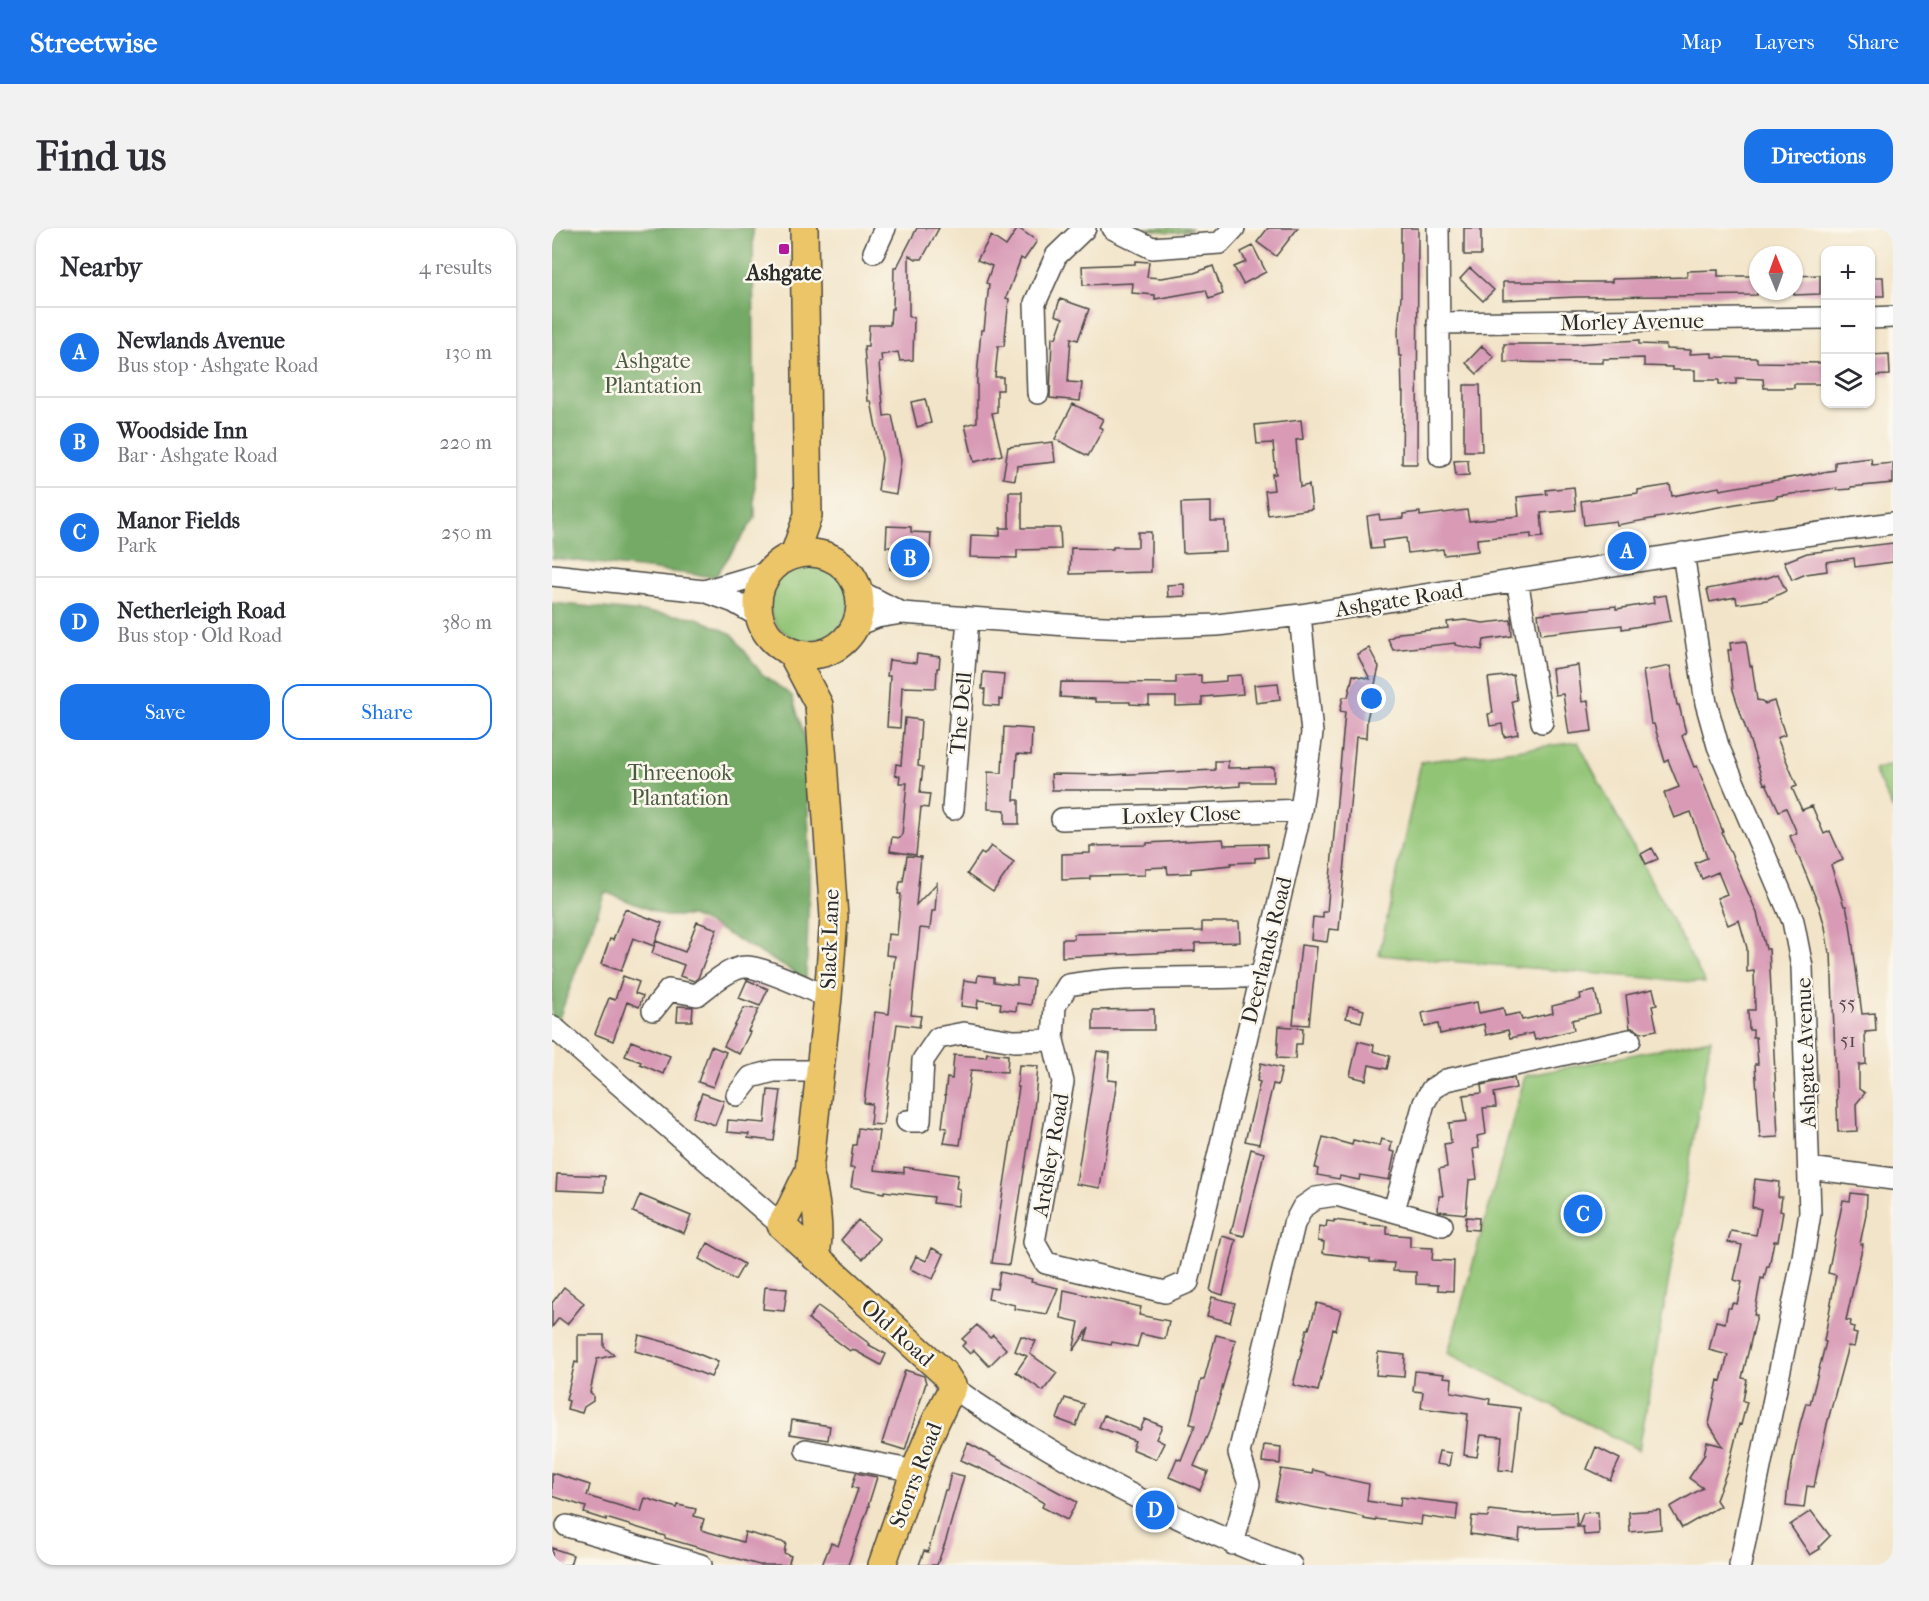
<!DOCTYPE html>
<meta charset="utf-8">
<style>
:root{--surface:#fff;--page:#f2f2f3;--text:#2b2b33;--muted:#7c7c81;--line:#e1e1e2;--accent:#1a73e8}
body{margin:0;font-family:"IM FELL French Canon",serif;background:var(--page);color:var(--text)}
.controls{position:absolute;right:18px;top:18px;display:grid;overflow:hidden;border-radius:12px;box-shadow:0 2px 4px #0004}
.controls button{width:54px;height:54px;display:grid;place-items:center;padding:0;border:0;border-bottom:2px solid var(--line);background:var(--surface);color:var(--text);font:30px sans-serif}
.compass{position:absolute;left:1197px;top:18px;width:54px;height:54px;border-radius:50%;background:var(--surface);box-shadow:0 2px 4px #0004;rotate:359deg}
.you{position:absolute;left:820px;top:471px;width:21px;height:21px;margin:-15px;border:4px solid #fff;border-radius:50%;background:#1a73e8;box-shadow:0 0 0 9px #1a73e833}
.badge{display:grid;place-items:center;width:39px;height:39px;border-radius:50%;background:var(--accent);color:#fff;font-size:20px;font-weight:700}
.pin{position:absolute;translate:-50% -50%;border:3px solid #fff;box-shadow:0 2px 6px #0006}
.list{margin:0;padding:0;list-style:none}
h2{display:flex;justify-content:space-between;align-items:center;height:78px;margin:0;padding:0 24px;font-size:26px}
h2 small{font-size:20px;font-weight:400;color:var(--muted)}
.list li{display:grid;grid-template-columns:39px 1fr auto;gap:18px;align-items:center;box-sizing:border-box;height:90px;padding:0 24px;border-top:2px solid var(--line)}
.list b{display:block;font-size:22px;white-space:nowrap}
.list p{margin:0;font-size:20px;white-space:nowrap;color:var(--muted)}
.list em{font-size:20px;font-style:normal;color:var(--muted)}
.actions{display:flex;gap:12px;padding:18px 24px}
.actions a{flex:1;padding:14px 0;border:2px solid var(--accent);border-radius:18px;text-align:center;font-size:21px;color:var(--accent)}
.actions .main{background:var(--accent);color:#fff}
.icon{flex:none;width:33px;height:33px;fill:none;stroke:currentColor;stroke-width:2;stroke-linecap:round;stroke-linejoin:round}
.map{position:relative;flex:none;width:1341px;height:1337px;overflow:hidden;border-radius:18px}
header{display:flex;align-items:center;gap:36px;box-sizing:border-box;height:84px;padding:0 30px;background:var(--accent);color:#fff}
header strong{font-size:28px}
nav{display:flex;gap:33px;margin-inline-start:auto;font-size:21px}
.intro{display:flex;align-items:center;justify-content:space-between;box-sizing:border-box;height:144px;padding:0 36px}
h1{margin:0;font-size:42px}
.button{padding:15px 27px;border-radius:18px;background:var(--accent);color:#fff;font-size:21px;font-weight:700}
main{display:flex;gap:36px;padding:0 36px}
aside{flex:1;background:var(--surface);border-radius:18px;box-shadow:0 2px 4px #0004}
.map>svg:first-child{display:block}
.green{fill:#91c474;stroke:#5e7850;stroke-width:1.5}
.forest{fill:#74aa66;stroke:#506a48;stroke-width:1.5}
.building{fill:#d89ab5}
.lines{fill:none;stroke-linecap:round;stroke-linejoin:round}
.minor-casing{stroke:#494743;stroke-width:24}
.major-casing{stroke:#494743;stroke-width:30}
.minor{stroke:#fff;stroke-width:21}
.major{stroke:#ecc569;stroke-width:27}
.poi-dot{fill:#b5179e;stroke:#fbf7ec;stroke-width:2}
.labels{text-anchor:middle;stroke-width:5;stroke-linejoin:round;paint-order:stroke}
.number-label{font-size:20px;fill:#56474e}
.poi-label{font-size:22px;font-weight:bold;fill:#2b2b2b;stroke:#fbf7ec}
.street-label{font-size:22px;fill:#2b2b2b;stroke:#fbf7ec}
.park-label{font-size:22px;fill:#4a5941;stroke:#fbf7ec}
</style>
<header>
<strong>Streetwise</strong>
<nav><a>Map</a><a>Layers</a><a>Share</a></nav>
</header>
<div class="intro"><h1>Find us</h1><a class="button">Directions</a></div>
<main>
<aside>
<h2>Nearby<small>4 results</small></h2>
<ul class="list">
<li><span class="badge">A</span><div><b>Newlands Avenue</b><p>Bus stop · Ashgate Road</p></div><em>130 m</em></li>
<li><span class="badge">B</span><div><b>Woodside Inn</b><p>Bar · Ashgate Road</p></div><em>220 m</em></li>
<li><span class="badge">C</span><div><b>Manor Fields</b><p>Park</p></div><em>250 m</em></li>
<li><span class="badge">D</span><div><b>Netherleigh Road</b><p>Bus stop · Old Road</p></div><em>380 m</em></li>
</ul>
<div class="actions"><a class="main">Save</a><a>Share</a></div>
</aside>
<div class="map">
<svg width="1341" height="1337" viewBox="0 0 1341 1337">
<rect width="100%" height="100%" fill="#fbf7ec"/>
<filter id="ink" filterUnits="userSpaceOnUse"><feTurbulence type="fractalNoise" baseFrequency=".0167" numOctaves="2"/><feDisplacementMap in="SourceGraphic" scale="12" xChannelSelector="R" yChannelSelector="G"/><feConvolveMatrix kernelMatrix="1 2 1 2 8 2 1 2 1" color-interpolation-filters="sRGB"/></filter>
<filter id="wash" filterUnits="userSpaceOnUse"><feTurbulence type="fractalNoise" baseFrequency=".008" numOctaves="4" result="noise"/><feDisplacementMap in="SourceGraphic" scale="24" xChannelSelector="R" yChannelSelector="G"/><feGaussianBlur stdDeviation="1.35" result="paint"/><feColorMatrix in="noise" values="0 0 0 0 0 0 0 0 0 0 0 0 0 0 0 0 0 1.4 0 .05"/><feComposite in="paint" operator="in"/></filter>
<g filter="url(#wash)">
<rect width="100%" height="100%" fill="#f2e4c8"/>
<path class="green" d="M591 0H641C625 7 608 3 591 0Z
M217 373a40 40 0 1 1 80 0a40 40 0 1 1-80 0Z
M1026 514 1153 755 827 727 869 534Z
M1341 536V582L1322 542Z
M1159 811 1087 1222 896 1125 973 848Z"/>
<path class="forest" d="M0 0H201L203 290 163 349 0 330Z
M0 375 143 389 180 406 209 445 240 468 253 510 258 634 254 751 165 700 140 688H114L53 664 6 793 0 788Z"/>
<g id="blocks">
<path class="building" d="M365 0H387L370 31H364L357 27V89H362L361 132 348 133 346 124 329 127 330 134 327 135 332 188 340 187 349 232 344 266 326 263 330 231 319 173H316L312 118H316L317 97H338L339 81H341L342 39H345Z
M466 0 485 13 472 32 469 30 454 70 457 71 452 118H446L443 149H451V162H445V184L440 185 450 227 422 234 413 197 425 194V149L429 102H432L437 56 434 55 440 38 425 32 439 8 454 18Z
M716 0H746L724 28 705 14Z
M849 0H866L865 236H850L851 164H850L849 128H847L846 103 849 69Z
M912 0H929V27H912Z
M701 18 714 44 691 56 682 39 694 34 689 24Z
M583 33 597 34 595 49 609 50 642 45 661 38 671 66 657 71 654 62 603 71V67L580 65 581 55 531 57 530 38 583 36Z
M918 40 942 62 931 73 908 51Z
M1166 42V48H1205V67L1024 69 951 72V54H1060V51L1135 49V43Z
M1268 47V66L1242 67V48Z
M1318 49H1331L1332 68H1318Z
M508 71 537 81 526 112 519 110 516 154 530 155 528 173 498 170 500 109 504 110 511 90 503 87Z
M1087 112V116L1114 117V121L1139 122 1138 126 1160 125V129L1205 130V134L1274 135V156H1242V160H1212L1211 151 1184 150V156H1167V152H1143V142H1120V139L1092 138V130L1051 131V135L952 134V116H1024Z
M930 118 942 129 925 146 914 135Z
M1337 126 1338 147 1318 148V127Z
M912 157H928L930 223H912Z
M373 171 379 195 365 199 359 174Z
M521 176 551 191 547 199 551 201 536 228 503 211Z
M749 192 751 211 744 212 748 259 757 257 760 281 716 287 713 263 722 262 720 246H724L721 215 705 216 703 197Z
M501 214 503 234 465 238 463 252 451 250 456 219Z
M1319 230 1320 237 1341 235V255L1299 259V261L1285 262V260L1225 268V270L1201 273 1065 297 1064 293 1032 297 1029 273 1086 265V262L1118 257 1120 268 1167 259 1168 262 1283 242V234Z
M916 232 917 247 904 248 902 233Z
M1022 259 1024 282 989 285 991 309 979 310V306L925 311 926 323 892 327 891 321 856 325 854 310 830 313 831 320 819 321 815 288 827 286 828 292 851 290V286L868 284V288L915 282 917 293 967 288 965 269 995 266 994 262Z
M457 264H470V300H508L509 321 465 322V330L418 329 419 307 448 308V300H457Z
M659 274V293H673L674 323 631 325 629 275Z
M335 298 359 299V304L379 305 377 343 338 341 339 319H334Z
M586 304H599V344L518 346 519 320 561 321V319H586Z
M1341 315V334L1303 339 1302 330 1274 334 1275 343 1254 346 1240 352 1232 334 1255 325Z
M1226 346 1234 363 1215 372 1185 376 1184 369 1158 374 1155 361 1215 350Z
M632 356 633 368 616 369 615 357Z
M1114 367 1119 393 1070 401V397L989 406 986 386 1064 378V381L1102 375 1101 369Z
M913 392 931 395 959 392 960 408 932 412 930 422 903 417V415L841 422 836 411 847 405 896 400 895 394Z
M1194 413 1198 438H1200L1205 472 1210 473 1213 476 1222 473 1226 485 1233 507 1225 510 1245 558 1240 560 1250 582 1260 578 1272 606 1278 603 1291 632 1279 637 1292 678H1294L1298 696 1310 786 1323 785 1324 803 1313 804 1314 836 1307 837V861L1313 865 1304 876 1305 903 1286 904 1279 725H1277L1273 699 1267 678 1238 608 1245 605 1234 580 1227 583 1214 555 1212 556 1181 462 1176 422H1179L1178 415Z
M817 420 827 439 815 491 814 510 804 509 787 702 777 701 775 714 759 712 761 689 771 690V684H775L793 484 788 483 791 469H796L801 447 818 451 805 426Z
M365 426 388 429 387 440H385L384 460 350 459 348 500 335 499 338 448H335L337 432 364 435Z
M1026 437 1030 474 1036 473 1040 503 1017 506 1011 466 1003 467 1000 441Z
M1118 438 1125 477H1127L1134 505 1130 508 1142 539 1145 538 1171 604 1170 605 1205 685 1214 721H1217L1226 909 1208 910 1203 836H1206L1204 809H1201V802H1197L1196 782H1203L1202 743 1195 744V720L1187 692 1176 697 1165 670 1175 666 1166 644 1150 651 1143 635 1155 630 1139 584 1122 590 1112 565 1127 559 1116 532 1113 534 1102 496H1099L1091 443Z
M431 444 452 446 450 472 447 471V478L432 477 433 461H430Z
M649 447V455L674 453V448L689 447 691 466 650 469V477L624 478V469H597V477L578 476V474H543V471L508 469 509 454 624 455V448Z
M961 447 965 472 960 473 966 506 952 509 950 496 938 498 936 486 941 485 936 450Z
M726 455 728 472 704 475 702 457Z
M353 490 369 492 366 538 371 539 368 565 378 566 376 580 369 579 364 627 338 623 340 609 348 610 350 607 355 555H347L348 548 343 547 344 536 349 537Z
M452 499 480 501 479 527 465 526 462 572H467V596H453V582L436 581V544L450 545Z
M663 533H676V540L722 539V554H688V558L637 562H500L499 546 558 547 663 542Z
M671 611 672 617 715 616 716 629 703 630V634L679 635V637L639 641V645L616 646 615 639 593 640V647L538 648V651L510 652V626L538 625V618L595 617V615Z
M439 618 462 634 441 664 415 646 429 625 432 627Z
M1100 620 1106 631 1094 636 1089 626Z
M355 628 369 629 364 677 385 655 383 683H380L378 701 368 700 359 787 369 788 367 799 345 796 331 897 318 896 320 876 312 875 323 784 337 786 343 728 334 727 336 706 345 707 349 666H346L348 654H351Z
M73 681 110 695 102 718 81 710 69 743 49 736 58 711 61 712Z
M145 694 165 701 146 750 142 753 128 748 132 737 100 725 104 713 133 724Z
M650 694H687L688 714 643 715V723L510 729V711H522V706L650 703Z
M749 717 765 719 757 797 741 796Z
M426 747 442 749V754L465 757V750L482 752 479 777 465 775 464 783 448 781 449 775 426 772 425 780 409 778 412 752 425 754Z
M71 748 87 754 83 765 91 768 87 779 75 774 61 813 43 806 57 770 63 772Z
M195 752 216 761 208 778 187 770Z
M1101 761 1105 777 1100 778 1105 802 1089 805 1082 800H1078L1074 767Z
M1043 763 1048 785 1020 792 1022 802 983 812 981 805 958 810 956 802 934 807 932 796 888 806 886 796 873 799 870 785 925 774 927 785 951 780 953 788 968 785 970 792 1001 785 1000 778 1029 771 1028 766Z
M126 778 141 779 140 793H125Z
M797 778 812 782 809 794 794 790Z
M192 780 207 781 196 803 198 804 187 826 172 818Z
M602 781V802H541V782Z
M727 798 751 800 750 816H744L743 831 725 830Z
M79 813 118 828 111 846 88 836 89 834 73 828Z
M806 813 822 817 821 823 838 828 835 841 817 837 814 852 798 848Z
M159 818 174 824 161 859 146 854Z
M545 823 558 825 556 852 565 853 548 960 524 956Z
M435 825 456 827 455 844 419 842 408 917 392 915 395 900 390 899 394 867H393L395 850 400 851 402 827 434 829Z
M709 835 730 840 726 857 721 856 707 916 693 913 708 854 705 853Z
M467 837 486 838 482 882 457 1037 440 1035 467 859H465Z
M962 850 964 860 942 865 944 879 931 880 934 906 925 908 927 920 921 921 925 951 917 952 914 986 886 983 887 968H891L887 941 895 939 892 916 899 915 897 895 915 893 911 867 930 865 929 857Z
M216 862 229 863 222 913 196 910 197 906 175 904 176 892 213 895Z
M150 865 172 873 163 897 141 889Z
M306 900 327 903 322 942 352 945V939L406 947 404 960 408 961 406 978 381 975 382 969 332 963V965L299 959 302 940H298L301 917H304Z
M771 909 800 917 801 912 827 918 829 911 840 914 838 923 843 924 837 952 808 947 807 952 788 948 787 951 765 947 766 941 763 940Z
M699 921 712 925 692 1008 679 1005Z
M5 946 53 948 52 964 4 962Z
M1203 951 1227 954 1226 969H1230L1228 983 1231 984 1226 1013H1222L1217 1039 1215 1038 1212 1051 1209 1050 1204 1078 1202 1087H1205L1190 1150 1195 1151 1191 1173 1195 1174 1189 1197 1187 1196 1177 1237 1164 1272 1168 1278 1130 1300 1118 1279 1151 1260 1137 1250 1153 1226H1152L1155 1214 1171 1218 1157 1196 1166 1152 1169 1153 1176 1127 1157 1122 1164 1093 1173 1095 1176 1080H1179L1180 1075 1185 1076 1190 1054 1182 1052 1190 1017 1176 1014 1179 1003 1204 1007 1209 981 1200 979Z
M1299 965 1315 967 1314 987 1308 1016H1311L1294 1092 1299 1093 1298 1098 1302 1099 1301 1105 1305 1106 1302 1119 1296 1118 1275 1196 1262 1259 1255 1258 1252 1280 1234 1278 1236 1257 1248 1196 1254 1175 1258 1176 1274 1114 1272 1113 1284 1047 1276 1045 1291 972 1298 973Z
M88 967 139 988 132 1005 81 984Z
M914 989 927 990 926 1002 913 1001Z
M306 992 328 1011 311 1031 289 1012Z
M782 992 813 996 812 997 835 998V1006L858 1008V1019L881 1020 880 1032 902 1033 901 1063 886 1062V1057L864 1056V1044L841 1043 842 1035 818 1034V1031L771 1025 772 1014 766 1013 767 998 774 999 775 993 782 994Z
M670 1008 684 1012 671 1067 658 1063Z
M156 1015 192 1036 183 1052 147 1031Z
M380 1020 392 1026 381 1051 358 1041 364 1028 374 1033Z
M448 1044 480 1051 479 1054 506 1060 495 1086 462 1081 463 1077 436 1071 438 1060 445 1061Z
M12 1059 32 1075 15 1096 7 1090 0 1099V1075Z
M213 1059 235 1061 232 1083 211 1081Z
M512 1062 589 1079 587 1087 617 1093 613 1111 589 1106 585 1119 560 1114 559 1117 533 1112 537 1100 521 1123 527 1094 509 1090Z
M660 1069 683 1075 678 1094 655 1088Z
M765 1075 789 1082 784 1102 781 1101 766 1163 741 1157 755 1101H757Z
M266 1078 318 1116 317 1117 334 1126 329 1137 300 1121 298 1123 256 1091Z
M425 1097 438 1110 441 1107 454 1121 437 1138 422 1122 418 1126 410 1118 414 1114 410 1111Z
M26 1107H52V1119L62 1127 45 1131 38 1164 41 1167V1173L32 1179 30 1185 15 1181 17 1173 14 1172 23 1134 26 1135Z
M87 1107 124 1117 166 1134 159 1149 118 1133 83 1123Z
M664 1107 684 1112 659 1199 642 1238 656 1244 648 1262 617 1249 625 1230 629 1232 643 1197 638 1196 649 1152H652Z
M469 1108 484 1113 478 1126 505 1145 491 1163 464 1144 475 1128 463 1123Z
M826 1124 853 1127 852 1149 824 1147Z
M353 1142 372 1148 374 1155 353 1222 330 1215Z
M863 1143 892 1146 891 1149 900 1150 899 1164 938 1171 937 1176 968 1180 961 1243 947 1242 950 1209 929 1207 925 1229 912 1227 916 1186 869 1180 871 1164 861 1163Z
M513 1170 532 1176 524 1198 505 1191Z
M552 1187 588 1202 593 1191 610 1198 604 1211 612 1215 604 1231 580 1221 583 1213 547 1199Z
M240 1192 278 1198 276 1212 238 1206Z
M416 1215 525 1274 515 1292 490 1279 492 1275 451 1251 409 1232Z
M712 1217 729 1219 728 1236 710 1234Z
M1044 1219 1068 1231 1058 1252 1035 1241Z
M887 1223 899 1225 897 1238 884 1236Z
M729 1241 760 1246 761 1242 774 1245V1247L817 1256 815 1273 848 1278 849 1269 906 1276 904 1293 870 1288 869 1297 824 1291V1293L812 1291V1289L723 1272Z
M0 1245 38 1257 35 1268 89 1284 93 1270 125 1280 126 1277 144 1281 142 1288 152 1291 149 1302 191 1314 193 1304 234 1315 232 1325 239 1328 236 1337H207L113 1310V1308L54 1290V1292L32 1285 34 1279 0 1268Z
M304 1245 325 1249 316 1278H317L303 1317 296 1337H270L279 1315 286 1318 306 1261 300 1259Z
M399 1245 412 1248 394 1312 385 1337H367L372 1323 376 1324 393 1262H395Z
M937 1282 973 1286 1024 1284 1025 1299 968 1301 967 1313 918 1306 920 1288 936 1289Z
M1108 1282 1109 1301 1078 1304 1077 1284Z
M1259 1283 1278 1308 1267 1319 1268 1321 1258 1327 1238 1297Z
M1046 1284 1047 1306 1032 1307 1031 1299H1026L1031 1285Z
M0 1320 21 1327 18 1337H0Z"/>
</g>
</g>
<g filter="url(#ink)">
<use href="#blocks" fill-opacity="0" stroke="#494743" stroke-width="1.5"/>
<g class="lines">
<defs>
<path id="minor" d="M560 0 600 20 668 15 682 0
M886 0 888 228
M322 24 333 0
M1318 90 1341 89
M886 95 1274 90
M486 165 483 75 504 28 533 0
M1131 325 1154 475 1166 518 1241 693 1250 739 1258 985 1251 1029 1188 1337
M0 347 152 363 182 374 208 389
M965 352 990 494
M152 363 217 344
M307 363 350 385
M304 397 325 389 350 385 528 398 579 400 665 397 748 387 1217 312 1341 295
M401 581 416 390
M510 591 749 582
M708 748C644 752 579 746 516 757L503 778 501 812 511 854 482 1014 494 1035 613 1064 636 1054 749 582 760 505 748 387
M101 782 117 762 145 767C157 758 179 738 195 739 214 740 256 761 276 769
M0 798 229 997
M185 867 199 849 222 843H267
M355 893H368L371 832 386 810 412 805 462 813 501 812
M1257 940 1341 951
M842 982 872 875 880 861 894 852 1078 812
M401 1159C431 1182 464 1201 497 1221 574 1267 655 1306 739 1337
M254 1222 363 1243
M15 1298 149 1337
M681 1316 697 1256 687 1225 742 996 751 979 764 970 784 967 890 997"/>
<path id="major" d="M206 376a51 51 0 1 1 102 0a51 51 0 1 1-102 0Z
M242 327 256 287 252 0
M239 424 267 477 282 689 276 769 257 943C263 965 270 1008 263 1029
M257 943C247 961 240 980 229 997L392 1145 401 1159C370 1215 351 1277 330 1337"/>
</defs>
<use href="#minor" class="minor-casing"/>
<use href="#major" class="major-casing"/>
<use href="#minor" class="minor"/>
<use href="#major" class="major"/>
</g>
</g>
<rect class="poi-dot" x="226" y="15" width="12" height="12" rx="3"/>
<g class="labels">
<g class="number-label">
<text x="1295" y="782">55</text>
<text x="1296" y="819">51</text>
</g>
<g class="poi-label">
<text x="232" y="52">Ashgate</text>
</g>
<g class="street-label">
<text transform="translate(1080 93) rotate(-1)" y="8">Morley Avenue</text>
<text transform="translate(847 371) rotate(-9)" y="8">Ashgate Road</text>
<text transform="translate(408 485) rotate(-85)" y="8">The Dell</text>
<text transform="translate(629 586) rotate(-2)" y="8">Loxley Close</text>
<text transform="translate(277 711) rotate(-88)" y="8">Slack Lane</text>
<text transform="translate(714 722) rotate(-76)" y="8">Deerlands Road</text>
<text transform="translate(1253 825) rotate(-92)" y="8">Ashgate Avenue</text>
<text transform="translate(498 927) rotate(-80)" y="8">Ardsley Road</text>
<text transform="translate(346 1104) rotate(42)" y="8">Old Road</text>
<text transform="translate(363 1247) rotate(-69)" y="8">Storrs Road</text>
</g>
<g class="park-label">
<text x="101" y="140">Ashgate<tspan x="101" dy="25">Plantation</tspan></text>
<text x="128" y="552">Threenook<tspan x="128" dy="25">Plantation</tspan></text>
</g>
</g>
</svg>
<div class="controls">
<button>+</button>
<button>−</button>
<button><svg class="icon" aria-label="layers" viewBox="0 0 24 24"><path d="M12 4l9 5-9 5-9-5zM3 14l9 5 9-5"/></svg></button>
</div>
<svg class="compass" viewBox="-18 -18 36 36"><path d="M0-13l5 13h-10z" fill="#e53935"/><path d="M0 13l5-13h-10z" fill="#7c7c81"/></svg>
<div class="you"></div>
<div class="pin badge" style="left:1075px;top:323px">A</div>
<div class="pin badge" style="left:358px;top:330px">B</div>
<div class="pin badge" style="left:1031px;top:986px">C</div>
<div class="pin badge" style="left:603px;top:1282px">D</div>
</div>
</main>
